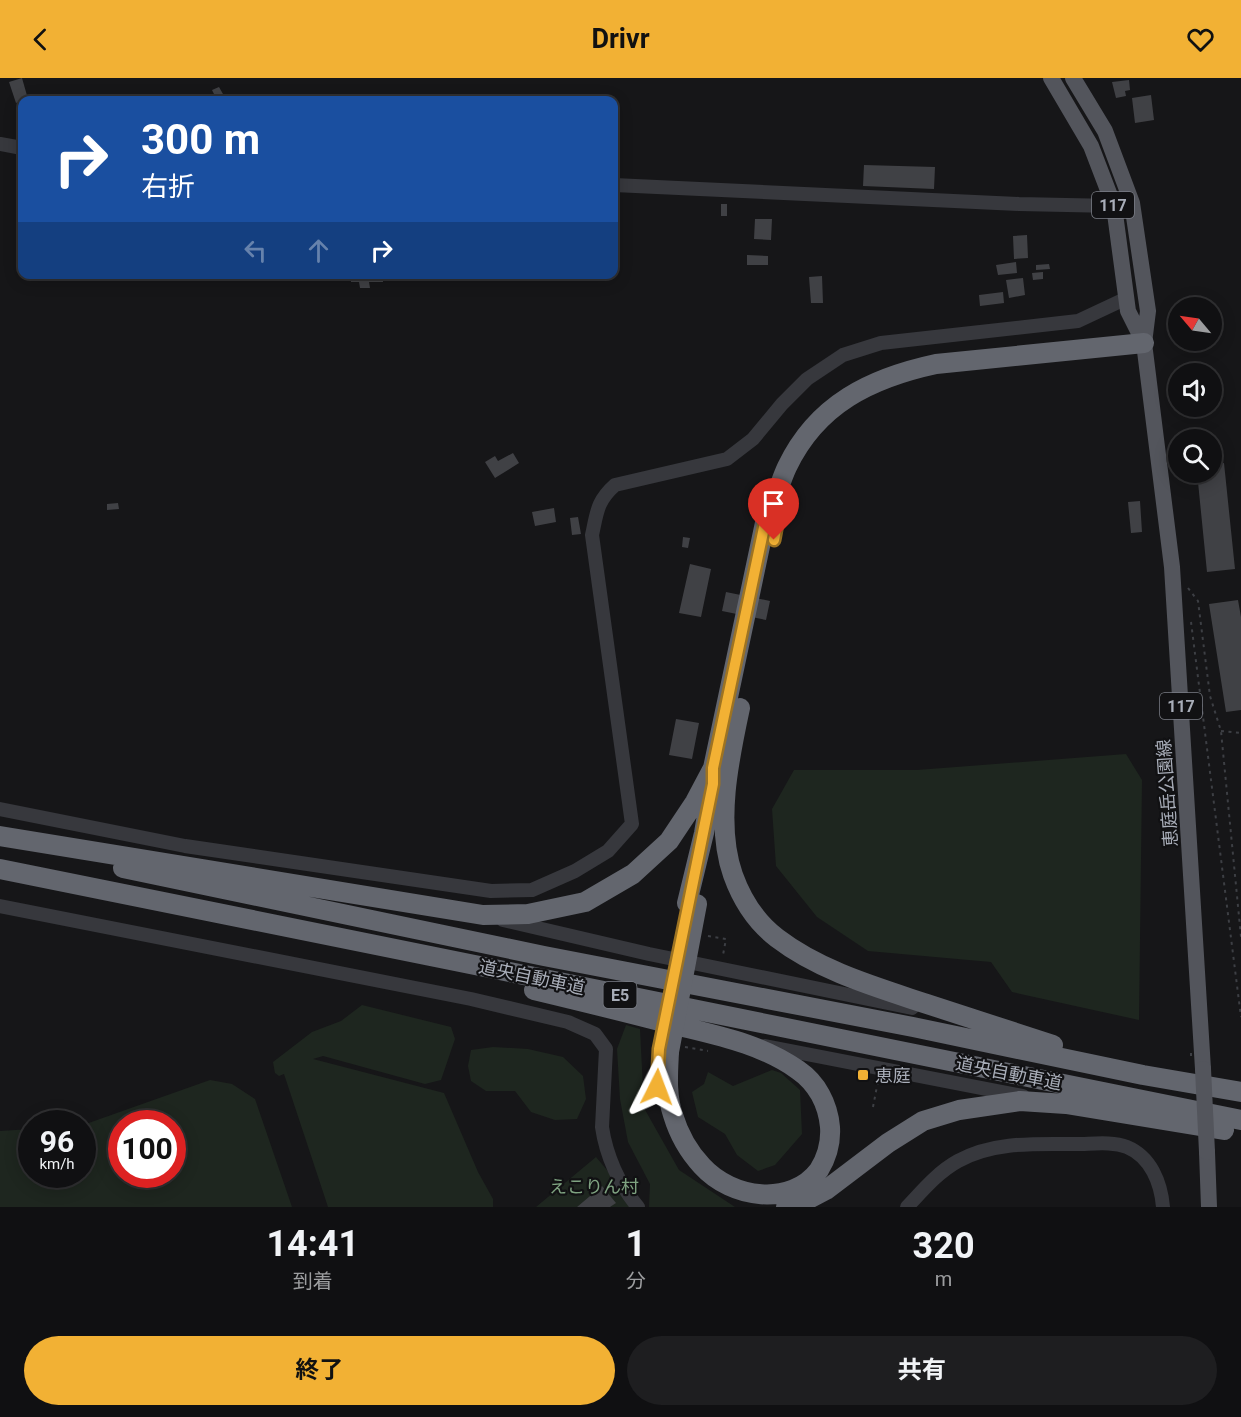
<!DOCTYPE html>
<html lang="ja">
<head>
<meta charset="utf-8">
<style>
	:root { --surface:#101012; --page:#1e1e20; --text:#f1f3f6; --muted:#9c9d9f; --line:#303032; --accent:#f2b134 }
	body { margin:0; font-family:Roboto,"Noto Sans JP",sans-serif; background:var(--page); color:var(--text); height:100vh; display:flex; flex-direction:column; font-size:22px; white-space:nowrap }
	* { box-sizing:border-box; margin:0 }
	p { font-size:20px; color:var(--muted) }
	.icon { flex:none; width:33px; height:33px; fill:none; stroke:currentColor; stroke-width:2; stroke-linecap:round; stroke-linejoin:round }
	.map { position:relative; height:1129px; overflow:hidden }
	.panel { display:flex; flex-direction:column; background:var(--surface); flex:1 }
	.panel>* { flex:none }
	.top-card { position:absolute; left:18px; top:18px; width:600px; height:183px; border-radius:12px; box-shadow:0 3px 15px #0003,0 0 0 2px var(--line); background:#1a4fa0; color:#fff; overflow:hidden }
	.needle { width:39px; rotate:299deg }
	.tools { position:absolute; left:1168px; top:219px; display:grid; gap:12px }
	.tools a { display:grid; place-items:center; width:54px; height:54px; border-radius:50%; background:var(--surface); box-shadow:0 3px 15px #0003,0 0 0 2px var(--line); font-size:30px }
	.speed { position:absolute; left:18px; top:1032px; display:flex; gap:12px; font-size:30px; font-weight:700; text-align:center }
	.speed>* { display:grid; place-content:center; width:78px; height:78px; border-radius:50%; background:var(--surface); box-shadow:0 3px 15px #0003,0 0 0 2px var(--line); line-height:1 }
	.speed small { font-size:15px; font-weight:400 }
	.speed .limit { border:9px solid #d22; background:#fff; color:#111 }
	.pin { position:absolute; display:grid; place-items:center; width:51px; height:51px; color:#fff; margin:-62px -26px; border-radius:50% 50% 50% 0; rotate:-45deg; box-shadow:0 0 6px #0007 }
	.pin .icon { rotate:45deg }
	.me { position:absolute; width:66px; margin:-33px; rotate:3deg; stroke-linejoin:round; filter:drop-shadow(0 0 4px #0008) }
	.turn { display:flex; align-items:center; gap:21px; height:126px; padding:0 24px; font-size:27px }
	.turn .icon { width:78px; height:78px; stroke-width:2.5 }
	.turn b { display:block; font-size:42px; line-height:51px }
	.lanes { display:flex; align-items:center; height:57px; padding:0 24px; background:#0003; justify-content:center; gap:30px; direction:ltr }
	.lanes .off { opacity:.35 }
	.eta { display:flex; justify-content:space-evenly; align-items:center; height:102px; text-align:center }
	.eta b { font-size:36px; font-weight:700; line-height:42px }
	.cta { display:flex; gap:12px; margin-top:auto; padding:12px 24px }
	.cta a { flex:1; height:69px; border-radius:36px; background:var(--accent); color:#111; font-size:24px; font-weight:700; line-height:69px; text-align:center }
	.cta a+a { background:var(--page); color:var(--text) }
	header { display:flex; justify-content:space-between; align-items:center; height:78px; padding:0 24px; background:var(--accent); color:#111; font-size:27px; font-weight:700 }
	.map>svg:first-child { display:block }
</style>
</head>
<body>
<header><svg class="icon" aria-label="back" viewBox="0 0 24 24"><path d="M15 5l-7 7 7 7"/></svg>Drivr<svg class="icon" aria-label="heart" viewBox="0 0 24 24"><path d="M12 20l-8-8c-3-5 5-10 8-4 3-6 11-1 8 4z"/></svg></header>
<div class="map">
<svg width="1241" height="1129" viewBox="0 0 1241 1129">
	<rect width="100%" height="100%" fill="#161618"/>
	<path fill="#1e261f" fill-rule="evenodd" d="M1126,676L1142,702L1139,942L1012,914L991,884L868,873L817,839L776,788L772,731L794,692H917Z
		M362,927L451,949L455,961L441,1002L425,1006L323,978L313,981L444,1015L478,1094L493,1121V1129H328L284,996L279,998L275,995L273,984L312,954L341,943Z
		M626,947L640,951L644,1030L679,1092L735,1129H649L650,1106L628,1064L620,1021L617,971Z
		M493,969L528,971L563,979L583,998L586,1021L577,1041L555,1042L531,1034L515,1013H486L471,1003L468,988L471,972Z
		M772,992L781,995L800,1012L802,1056L775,1087L758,1093L737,1077L725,1056L698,1039L692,1014L704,1006L708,994L733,1008Z
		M210,1002L232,1006L255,1021L292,1129H0V1053L31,1051L32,1096H82L83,1047ZM122,1046H172V1096H122Z
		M596,1079L638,1129H536Z"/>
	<path fill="#404145" d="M22,0L28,21L16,25L9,4Z
		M1129,2L1130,12L1125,13L1126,18L1116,20L1112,4Z
		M219,9L223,16L216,20L212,12Z
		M1151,17L1154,42L1135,45L1132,20Z
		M864,87L935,89L934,111L863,108Z
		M721,126H727V138H721Z
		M755,141H772L771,162L754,161Z
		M1027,157L1028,180L1014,181L1013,158Z
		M747,177L768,178V187H747Z
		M1016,184L1017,195L998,197L996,187Z
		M1049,186L1050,191L1036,192V187Z
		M1043,194V201L1033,202L1032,195Z
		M351,196H383V204H369L370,210H360L359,204H351Z
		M484,196H510V198L484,201Z
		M822,198L823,225H811L809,199Z
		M1023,200L1025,217L1009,220L1006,202Z
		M1003,214L1004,225L980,228L979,217Z
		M513,375L519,385L495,400L485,384L495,378L498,383Z
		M1224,385L1235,491L1207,494L1197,394H1212V386Z
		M1140,423L1142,454L1131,455L1128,424Z
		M118,425L119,431L107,432V426Z
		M554,430L556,444L535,448L532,434Z
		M578,439L581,456L572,457L570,440Z
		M683,459L690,460L688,470L682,469Z
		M690,486L711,491L701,539L679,535Z
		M726,514L770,523L766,542L722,533Z
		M1238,522L1241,539V632L1226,634L1209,526Z
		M676,641L699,645L692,681L669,677Z
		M602,1108L616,1125L610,1129H577Z"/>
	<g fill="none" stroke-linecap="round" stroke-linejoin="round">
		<path stroke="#3d3f44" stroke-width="2" stroke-dasharray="3 4.5" stroke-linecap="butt" d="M1188,510L1198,523L1210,618L1221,653L1241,859
			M1191,544L1241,939
			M1221,653L1241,655
			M708,858L726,861L723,877
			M685,969L708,973
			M873,1029L878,1003"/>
		<path stroke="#37383d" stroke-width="14" d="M0,66L22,70
			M614,107L1019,126L1114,128
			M0,731L185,768L491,813L532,812L575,793L608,773L632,746L592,457C597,434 597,423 615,407L727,381L753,361L782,326L807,301L843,277L881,265L1078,243L1127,220
			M0,828L471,921L568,944L595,956L606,971L602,1049C606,1077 619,1107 638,1129
			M503,842L649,876L912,930
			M765,968L1023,1018
			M907,1129C923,1112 938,1094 958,1083C994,1063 1037,1066 1076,1066C1092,1066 1112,1063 1127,1069C1151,1079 1161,1105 1163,1129"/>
		<path stroke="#53555c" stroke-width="16" d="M1051,0L1091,68L1114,128L1128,233L1144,265
			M1073,0L1105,53L1132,125L1148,233L1144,265L1172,489L1203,991
			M1207,1074L1209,1129"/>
		<path stroke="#63666e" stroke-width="20" d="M740,630C729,681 715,746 733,797C742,822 756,844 777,860C820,893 876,909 927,926C969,940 1011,953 1053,967
			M0,758L483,837L528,836L585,824L633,796L669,763L695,724L713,690L766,440C776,423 779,406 787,389C817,326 871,300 936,286L1144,265
			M123,790L544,878L913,949L1143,997L1241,1014
			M0,791L1241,1042
			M687,825L704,755L713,702
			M534,912C580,923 625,934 671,946C715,957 760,965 798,992C817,1005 828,1026 830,1049C831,1064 827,1079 819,1092C791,1129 732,1121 702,1088C688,1073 679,1057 673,1037C666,1017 668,995 669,974
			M786,1129L801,1125L826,1112L888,1065L923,1043L959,1032L1020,1023L1066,1026L1224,1052"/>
		<path stroke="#3d3f44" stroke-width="2" stroke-dasharray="3 4.5" stroke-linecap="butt" d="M1191,975V982"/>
		<path stroke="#53555c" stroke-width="16" d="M1203,991L1207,1074"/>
		<path stroke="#63666e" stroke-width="20" d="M669,974L697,826"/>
	</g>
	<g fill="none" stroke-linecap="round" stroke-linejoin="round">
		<defs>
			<path id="route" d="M657,1009L659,971L713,706V690L766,440L775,425L778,441L774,462"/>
		</defs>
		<use href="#route" stroke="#9d7322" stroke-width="15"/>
		<use href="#route" stroke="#f2b134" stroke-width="10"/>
	</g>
	<rect fill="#f2b134" stroke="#111113" stroke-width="2" x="857" y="991" width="12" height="12" rx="3"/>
	<g text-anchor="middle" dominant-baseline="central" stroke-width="4.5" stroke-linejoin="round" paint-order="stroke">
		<g fill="#111113" stroke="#7b7e86" stroke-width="1.5">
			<rect x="1092" y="114" width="42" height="26" rx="4.5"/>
			<rect x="1160" y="615" width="42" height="26" rx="4.5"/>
			<rect x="603.5" y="904" width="33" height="26" rx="4.5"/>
		</g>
		<g font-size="16" font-weight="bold" fill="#a8adb8">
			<text x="1113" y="127">117</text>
			<text x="1181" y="628">117</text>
			<text x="620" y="917">E5</text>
		</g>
		<g font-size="18" fill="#a8adb8" stroke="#111113">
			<text transform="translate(1167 715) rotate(-94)">恵庭岳公園線</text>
			<text transform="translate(532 899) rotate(12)">道央自動車道</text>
			<text transform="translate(1009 995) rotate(11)">道央自動車道</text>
		</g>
		<g font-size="18" fill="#a8adb8" stroke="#111113" text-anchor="start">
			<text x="875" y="997">恵庭</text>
		</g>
		<g font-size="18" fill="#7fa381" stroke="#111113">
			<text x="594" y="1108">えこりん村</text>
		</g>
	</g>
</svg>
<div class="tools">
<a><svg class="needle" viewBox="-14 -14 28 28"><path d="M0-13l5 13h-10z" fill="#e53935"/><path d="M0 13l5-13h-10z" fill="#9c9d9f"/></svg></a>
<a><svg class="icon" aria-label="sound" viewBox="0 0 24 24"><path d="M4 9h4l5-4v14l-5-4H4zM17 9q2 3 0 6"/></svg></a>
<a><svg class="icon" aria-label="search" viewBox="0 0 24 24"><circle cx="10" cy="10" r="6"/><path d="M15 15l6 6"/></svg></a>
</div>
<div class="speed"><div>96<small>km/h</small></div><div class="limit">100</div></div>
<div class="pin" style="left:774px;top:462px;background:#d93025"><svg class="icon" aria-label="arrive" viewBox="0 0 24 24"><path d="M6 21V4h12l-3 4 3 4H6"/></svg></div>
<svg class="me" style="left:657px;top:1009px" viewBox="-20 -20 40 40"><path d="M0-17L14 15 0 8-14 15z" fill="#f2b134" stroke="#fff" stroke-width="4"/></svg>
<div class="top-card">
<div class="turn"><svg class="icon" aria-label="right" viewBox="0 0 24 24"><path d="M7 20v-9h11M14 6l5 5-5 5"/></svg><div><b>300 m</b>右折</div></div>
<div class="lanes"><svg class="icon off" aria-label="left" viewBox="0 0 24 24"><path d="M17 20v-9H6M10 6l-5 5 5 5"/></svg><svg class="icon off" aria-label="ahead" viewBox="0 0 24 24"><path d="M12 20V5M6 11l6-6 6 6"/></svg><svg class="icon" aria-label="right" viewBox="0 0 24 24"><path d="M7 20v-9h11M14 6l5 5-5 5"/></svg></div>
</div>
</div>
<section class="panel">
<div class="eta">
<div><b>14:41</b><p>到着</p></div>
<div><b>1</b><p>分</p></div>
<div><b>320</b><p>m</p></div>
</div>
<div class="cta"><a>終了</a><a>共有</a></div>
</section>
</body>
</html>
